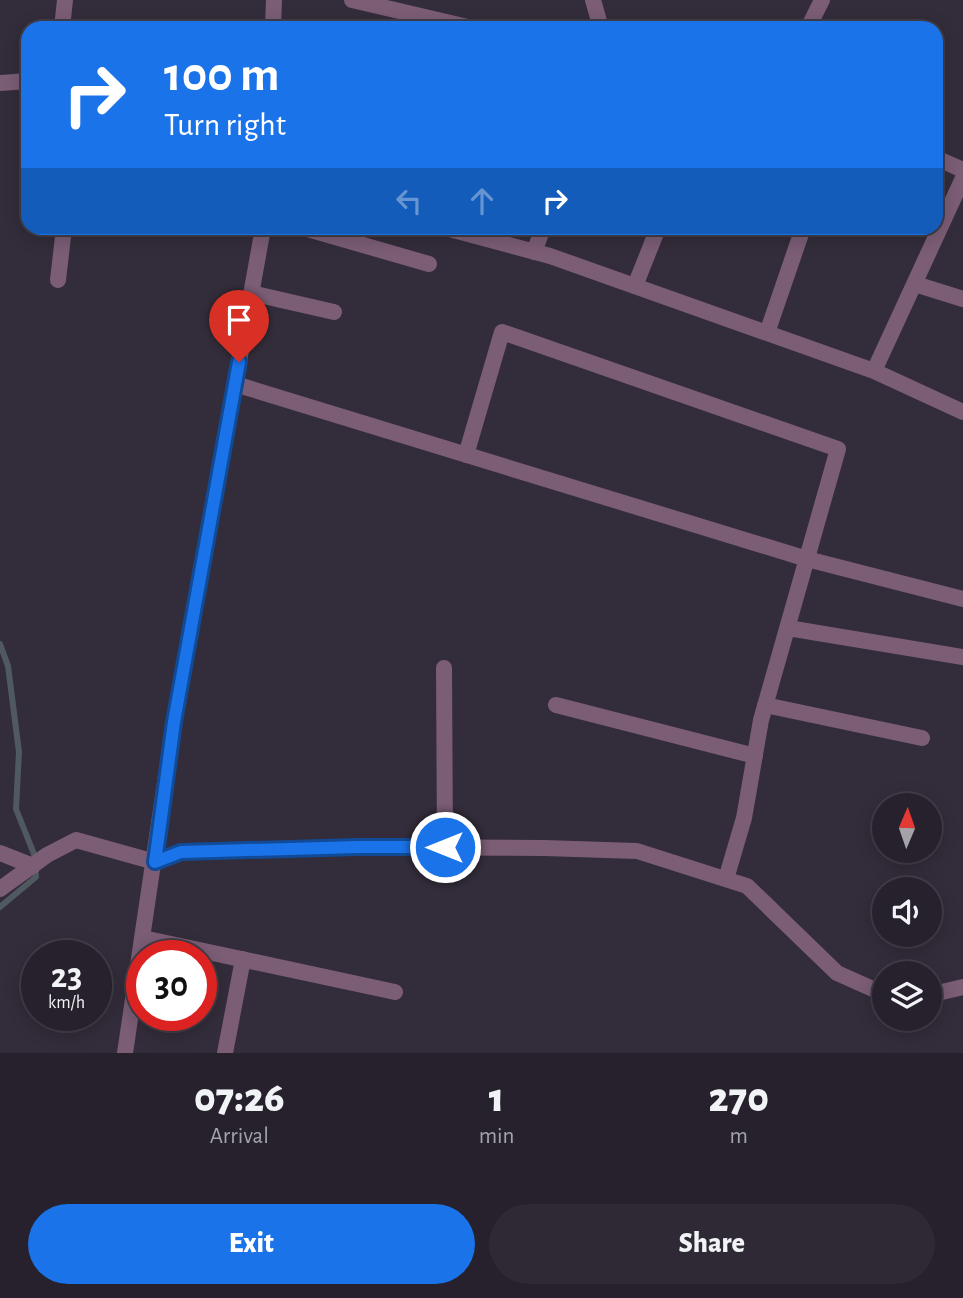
<!DOCTYPE html>
<html lang="en">
<head>
<meta charset="utf-8">
<style>
	:root { --surface:#26212c; --page:#2e2934; --text:#f1f3f6; --muted:#a4a3a9; --line:#423e48; --accent:#1a73e8 }
	body { margin:0; font-family:"Alegreya Sans",sans-serif; background:var(--page); color:var(--text); height:100vh; display:flex; flex-direction:column; font-size:26px; white-space:nowrap }
	* { box-sizing:border-box; margin:0 }
	p { font-size:23px; color:var(--muted) }
	.icon { flex:none; width:38px; height:38px; fill:none; stroke:currentColor; stroke-width:2; stroke-linecap:round; stroke-linejoin:round }
	.map { position:relative; height:1053px; overflow:hidden }
	.sheet { display:flex; flex-direction:column; background:var(--surface); flex:1 }
	.sheet>* { flex:none }
	.banner { position:absolute; left:21px; top:21px; width:922px; height:214px; border-radius:21px; box-shadow:0 4px 18px #0003,0 0 0 2px var(--line); background:#1a73e8; color:#fff; overflow:hidden }
	.needle { width:46px; rotate:2deg }
	.buttons { position:absolute; left:872px; top:793px; display:grid; gap:14px }
	.buttons a { display:grid; place-items:center; width:70px; height:70px; border-radius:50%; background:var(--surface); box-shadow:0 4px 18px #0003,0 0 0 2px var(--line); font-size:35px }
	.speed { position:absolute; left:21px; top:940px; display:flex; gap:14px; font-size:35px; font-weight:700; text-align:center }
	.speed>* { display:grid; place-content:center; width:91px; height:91px; border-radius:50%; background:var(--surface); box-shadow:0 4px 18px #0003,0 0 0 2px var(--line); line-height:1 }
	.speed small { font-size:18px; font-weight:400 }
	.speed .limit { border:10px solid #d22; background:#fff; color:#111 }
	.pin { position:absolute; display:grid; place-items:center; width:60px; height:60px; color:#fff; margin:-72px -30px; border-radius:50% 50% 50% 0; rotate:-45deg; box-shadow:0 0 7px #0007 }
	.pin .icon { rotate:45deg }
	.me { position:absolute; width:77px; margin:-38px; rotate:270deg; stroke-linejoin:round; filter:drop-shadow(0 0 5px #0008) }
	.turn { display:flex; align-items:center; gap:24px; height:147px; padding:0 28px; font-size:32px }
	.turn .icon { width:91px; height:91px; stroke-width:2.5 }
	.turn b { display:block; font-size:49px; line-height:60px }
	.lanes { display:flex; align-items:center; height:66px; padding:0 28px; background:#0003; justify-content:center; gap:35px; direction:ltr }
	.lanes .off { opacity:.35 }
	.eta { display:flex; justify-content:space-evenly; align-items:center; height:119px; text-align:center }
	.eta b { font-size:42px; font-weight:800; line-height:49px }
	.cta { display:flex; gap:14px; margin-top:auto; padding:14px 28px }
	.cta a { flex:1; height:80px; border-radius:42px; background:var(--accent); color:#fff; font-size:28px; font-weight:800; line-height:80px; text-align:center }
	.cta a+a { background:var(--page); color:var(--text) }
	.map>svg:first-child { display:block }
</style>
</head>
<body>
<div class="map">
<svg width="963" height="1053" viewBox="0 0 963 1053">
	<rect width="100%" height="100%" fill="#332c3a"/>
	<g fill="none" stroke-linecap="round" stroke-linejoin="round">
		<path stroke="#4f595f" stroke-width="6" d="M0,644L8,666L19,752L16,809L34,854L36,877L0,907"/>
		<path stroke="#7b5d76" stroke-width="16" d="M352,0L472,28
			M593,0L601,28
			M62,28L65,0
			M273,28L274,0
			M808,28L822,0
			M0,83L28,81
			M936,158L963,170
			M304,228L429,264
			M446,228L550,256L767,333L874,371L963,412
			M534,252L543,228
			M58,280L64,228
			M915,284L963,299
			M635,286L658,228
			M251,293L334,312
			M767,333L803,228
			M874,371L963,178
			M235,384L807,559L963,599
			M466,455L502,332L838,449L761,720L744,818L726,879
			M788,628L963,657
			M444,668L445,847
			M556,705L755,756
			M765,705L922,738
			M0,853L33,866
			M0,889L47,855L76,840L155,862L181,852L357,847L544,848L637,851L747,886L837,973L884,994
			M143,938L395,992
			M929,995L963,987
			M125,1053L174,722L263,228
			M225,1053L243,959"/>
	</g>
	<g fill="none" stroke-linecap="round" stroke-linejoin="round">
		<defs>
			<path id="route" d="M239,362L174,722L155,862L181,852L357,847H445"/>
		</defs>
		<use href="#route" stroke="#114b97" stroke-width="18"/>
		<use href="#route" stroke="#1a73e8" stroke-width="12"/>
	</g>
</svg>
<div class="buttons">
<a><svg class="needle" viewBox="-14 -14 28 28"><path d="M0-13l5 13h-10z" fill="#e53935"/><path d="M0 13l5-13h-10z" fill="#a4a3a9"/></svg></a>
<a><svg class="icon" aria-label="sound" viewBox="0 0 24 24"><path d="M4 9h4l5-4v14l-5-4H4zM17 9q2 3 0 6"/></svg></a>
<a><svg class="icon" aria-label="layers" viewBox="0 0 24 24"><path d="M12 4l9 5-9 5-9-5zM3 14l9 5 9-5"/></svg></a>
</div>
<div class="speed"><div>23<small>km/h</small></div><div class="limit">30</div></div>
<div class="pin" style="left:239px;top:362px;background:#d93025"><svg class="icon" aria-label="arrive" viewBox="0 0 24 24"><path d="M6 21V4h12l-3 4 3 4H6"/></svg></div>
<svg class="me" style="left:445px;top:847px" viewBox="-20 -20 40 40"><circle r="17" fill="#1a73e8" stroke="#fff" stroke-width="3"/><path d="M0-11L8 9 0 5-8 9z" fill="#fff"/></svg>
<div class="banner">
<div class="turn"><svg class="icon" aria-label="right" viewBox="0 0 24 24"><path d="M7 20v-9h11M14 6l5 5-5 5"/></svg><div><b>100 m</b>Turn right</div></div>
<div class="lanes"><svg class="icon off" aria-label="left" viewBox="0 0 24 24"><path d="M17 20v-9H6M10 6l-5 5 5 5"/></svg><svg class="icon off" aria-label="ahead" viewBox="0 0 24 24"><path d="M12 20V5M6 11l6-6 6 6"/></svg><svg class="icon" aria-label="right" viewBox="0 0 24 24"><path d="M7 20v-9h11M14 6l5 5-5 5"/></svg></div>
</div>
</div>
<section class="sheet">
<div class="eta">
<div><b>07:26</b><p>Arrival</p></div>
<div><b>1</b><p>min</p></div>
<div><b>270</b><p>m</p></div>
</div>
<div class="cta"><a>Exit</a><a>Share</a></div>
</section>
</body>
</html>
